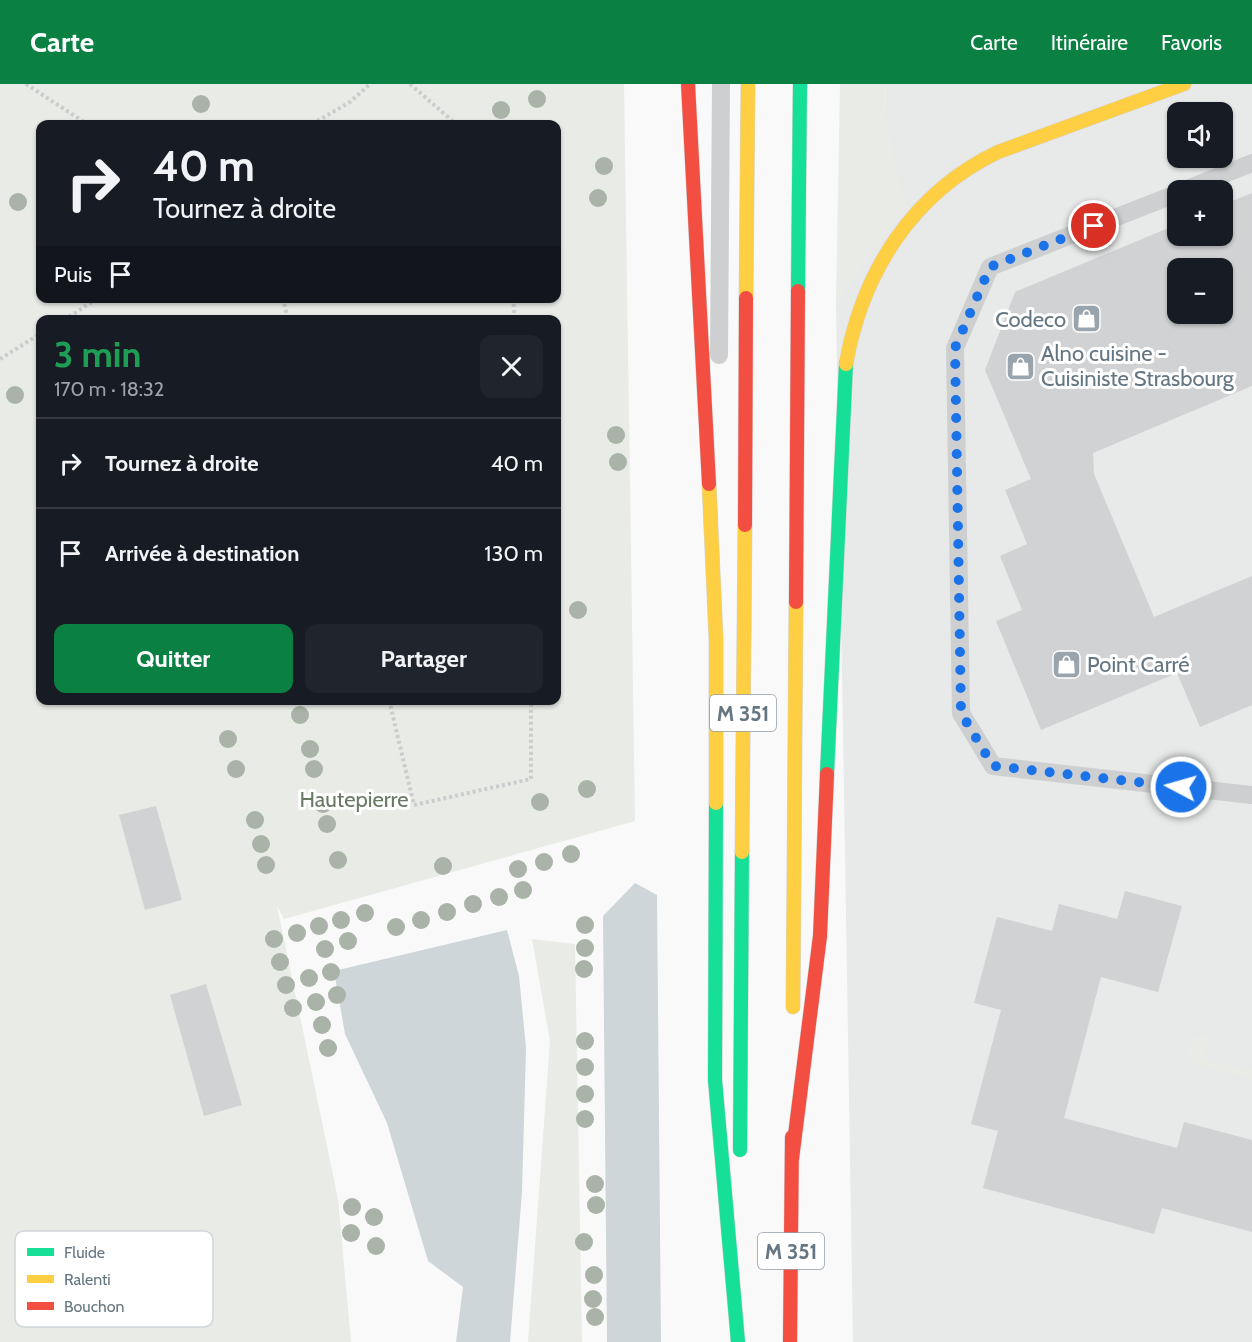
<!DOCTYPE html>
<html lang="fr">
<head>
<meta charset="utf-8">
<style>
	:root { --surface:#171b24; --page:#20242c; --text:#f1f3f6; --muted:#9ea1a6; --line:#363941; --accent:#0b8043 }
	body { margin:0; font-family:Cabin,sans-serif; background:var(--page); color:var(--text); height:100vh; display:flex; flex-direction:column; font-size:22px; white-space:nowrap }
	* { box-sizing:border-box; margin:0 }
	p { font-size:20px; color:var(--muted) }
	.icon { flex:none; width:33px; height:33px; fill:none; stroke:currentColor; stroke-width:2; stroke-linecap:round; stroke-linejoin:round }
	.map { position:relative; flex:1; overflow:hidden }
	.details { position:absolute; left:36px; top:231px; width:525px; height:390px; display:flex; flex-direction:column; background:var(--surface); border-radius:12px; box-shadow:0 2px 4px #0004 }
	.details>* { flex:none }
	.top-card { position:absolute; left:36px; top:36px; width:525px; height:183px; border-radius:12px; box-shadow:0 2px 4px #0004; background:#171b24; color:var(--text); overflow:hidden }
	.controls { position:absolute; left:1167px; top:18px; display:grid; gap:12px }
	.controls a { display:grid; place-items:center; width:66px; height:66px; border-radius:12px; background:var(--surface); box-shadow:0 2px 4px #0004; font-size:30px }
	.pin { position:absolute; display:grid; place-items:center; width:51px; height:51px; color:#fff; margin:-26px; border:3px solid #fff; border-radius:50%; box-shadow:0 2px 6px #0007 }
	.me { position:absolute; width:66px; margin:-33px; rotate:276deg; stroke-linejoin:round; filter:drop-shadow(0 0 4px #0008) }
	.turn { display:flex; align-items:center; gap:21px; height:126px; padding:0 18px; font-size:27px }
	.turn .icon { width:78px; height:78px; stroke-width:2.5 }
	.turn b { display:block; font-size:42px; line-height:51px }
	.then { display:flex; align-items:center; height:57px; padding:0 18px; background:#0003; gap:12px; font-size:22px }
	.round { display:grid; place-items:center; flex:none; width:63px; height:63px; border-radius:12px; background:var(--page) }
	.headline { display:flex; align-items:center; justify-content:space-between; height:102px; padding:0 18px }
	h1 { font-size:36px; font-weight:700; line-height:45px; color:#1e9e55 }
	.primary-button { display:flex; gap:12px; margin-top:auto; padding:12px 18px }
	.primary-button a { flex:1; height:69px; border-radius:12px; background:var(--accent); color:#fff; font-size:24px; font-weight:700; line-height:69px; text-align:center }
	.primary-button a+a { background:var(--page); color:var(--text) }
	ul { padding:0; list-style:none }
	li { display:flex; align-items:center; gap:18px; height:90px; padding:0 18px; border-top:2px solid var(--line) }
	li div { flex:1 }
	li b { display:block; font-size:22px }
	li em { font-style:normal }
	header { display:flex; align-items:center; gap:36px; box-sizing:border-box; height:84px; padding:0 30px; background:var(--accent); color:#fff }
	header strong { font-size:28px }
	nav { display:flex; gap:33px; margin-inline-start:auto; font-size:21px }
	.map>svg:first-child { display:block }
</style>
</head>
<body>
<header>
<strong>Carte</strong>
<nav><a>Carte</a><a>Itinéraire</a><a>Favoris</a></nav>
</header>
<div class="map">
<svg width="1252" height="1258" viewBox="0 0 1252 1258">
	<rect width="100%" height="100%" fill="#f9f9f9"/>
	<path fill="#e8e9e9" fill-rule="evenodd" d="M886,0H1252V1258H853L836,220L869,171L885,30ZM1178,28H1222V74H1178ZM1178,106H1222V152H1178ZM1178,184H1222V230H1178Z"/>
	<path fill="#e8ebe6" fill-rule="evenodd" d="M0,0H624L635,737L284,835L277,822L338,1115L351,1258H0ZM40,40H556V214H40ZM40,236H556V616H40Z
		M840,0H886L885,30L906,125L869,171L836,220Z
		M532,855L575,860L582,1258H528L550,957Z
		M1202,950L1209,952L1203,976L1250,987L1252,981V995L1191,979L1187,972L1191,955Z"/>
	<path fill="#ced6d9" d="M635,799L657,811L661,1258H607L603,832Z
		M507,846L519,892L526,964L522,1108L510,1258H456L463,1203L428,1177L387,1039L345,950L334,887Z"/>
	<path fill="#d0d2d3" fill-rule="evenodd" d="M1252,109V302L1093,369L1094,390L1154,533L1252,492V621L1200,643L1177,589L1041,646L996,537L1022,526L1000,472L1027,460L1005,406L1031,395L985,286L1015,208L1178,140V152H1222V121ZM1178,184H1222V230H1178Z
		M156,722L182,816L145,826L119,731Z
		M1125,807L1182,822L1158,908L1101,893L1064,1034L1177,1064L1184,1038L1252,1056V1148L1162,1124L1154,1150L983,1104L998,1047L971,1040L1001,926L974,919L997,833L1052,847L1059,820L1117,835Z
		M206,900L242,1021L204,1032L170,911Z"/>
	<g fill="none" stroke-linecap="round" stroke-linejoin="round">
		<defs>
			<path id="fast" d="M798,207L800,0
				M827,690L846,280
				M716,719L715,996L738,1258
				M740,1066L742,768"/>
			<path id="slow" d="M746,214L748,0
				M846,280C862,189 912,109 998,68L1184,0
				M709,400L716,554V719
				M742,768L745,441
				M793,923L796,518"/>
			<path id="jam" d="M688,0L709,400
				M745,441L746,214
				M796,518L798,207
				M792,1075L820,852L827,690
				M790,1258L792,1053"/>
		</defs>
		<use href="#fast" stroke="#d5d6d6" stroke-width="15"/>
		<use href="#slow" stroke="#d5d6d6" stroke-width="15"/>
		<use href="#jam" stroke="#d5d6d6" stroke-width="15"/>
		<path stroke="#cbcccd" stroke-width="4" stroke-dasharray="3 3" stroke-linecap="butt" d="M26,0L87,40
			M410,0L456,40
			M312,40L350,18L370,0
			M283,214L288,236
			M513,214L515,236
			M64,236L98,214
			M0,275L40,250
			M389,616L414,721L531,695V616"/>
		<path stroke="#cecfd0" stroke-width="18" d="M1184,106L1252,79
			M1178,109L990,183L955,264L961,629L993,682L1252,711
			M719,271L721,0"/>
		<use href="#fast" stroke="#16e098" stroke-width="14"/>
		<use href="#slow" stroke="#ffcf43" stroke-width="14"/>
		<use href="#jam" stroke="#f24e42" stroke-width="14"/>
	</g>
	<g fill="#a9b3a7">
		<circle cx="537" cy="15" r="9"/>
		<circle cx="201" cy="20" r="9"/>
		<circle cx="501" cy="26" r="9"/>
		<circle cx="604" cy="82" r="9"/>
		<circle cx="598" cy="114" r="9"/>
		<circle cx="18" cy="118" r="9"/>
		<circle cx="15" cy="311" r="9"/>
		<circle cx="616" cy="351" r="9"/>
		<circle cx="618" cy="378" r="9"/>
		<circle cx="578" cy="526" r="9"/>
		<circle cx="300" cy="631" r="9"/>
		<circle cx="228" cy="655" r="9"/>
		<circle cx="310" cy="665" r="9"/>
		<circle cx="236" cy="685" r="9"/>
		<circle cx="314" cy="685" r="9"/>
		<circle cx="587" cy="705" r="9"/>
		<circle cx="540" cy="718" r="9"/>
		<circle cx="323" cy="720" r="9"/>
		<circle cx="255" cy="736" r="9"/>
		<circle cx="327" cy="740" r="9"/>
		<circle cx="261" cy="760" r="9"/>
		<circle cx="571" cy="770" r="9"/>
		<circle cx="338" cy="776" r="9"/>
		<circle cx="544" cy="778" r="9"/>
		<circle cx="266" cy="781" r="9"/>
		<circle cx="443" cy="782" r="9"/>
		<circle cx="518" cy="785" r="9"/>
		<circle cx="523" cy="806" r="9"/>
		<circle cx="499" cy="813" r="9"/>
		<circle cx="473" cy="820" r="9"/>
		<circle cx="447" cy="828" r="9"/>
		<circle cx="365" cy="829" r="9"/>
		<circle cx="341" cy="836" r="9"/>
		<circle cx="421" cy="836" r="9"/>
		<circle cx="585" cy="841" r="9"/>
		<circle cx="319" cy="842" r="9"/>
		<circle cx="396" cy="843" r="9"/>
		<circle cx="297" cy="849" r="9"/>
		<circle cx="274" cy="855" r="9"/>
		<circle cx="348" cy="857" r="9"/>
		<circle cx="585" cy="864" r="9"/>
		<circle cx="325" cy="865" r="9"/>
		<circle cx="280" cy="878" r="9"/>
		<circle cx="584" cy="885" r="9"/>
		<circle cx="331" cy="888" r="9"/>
		<circle cx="309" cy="894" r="9"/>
		<circle cx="286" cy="901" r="9"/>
		<circle cx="337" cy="911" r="9"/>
		<circle cx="316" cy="918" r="9"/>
		<circle cx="293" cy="924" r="9"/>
		<circle cx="322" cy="941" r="9"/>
		<circle cx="585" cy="957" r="9"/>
		<circle cx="328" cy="964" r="9"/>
		<circle cx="585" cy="983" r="9"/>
		<circle cx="585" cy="1010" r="9"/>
		<circle cx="585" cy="1035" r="9"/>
		<circle cx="595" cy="1100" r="9"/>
		<circle cx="596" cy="1121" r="9"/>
		<circle cx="352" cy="1123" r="9"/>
		<circle cx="374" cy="1133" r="9"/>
		<circle cx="351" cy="1149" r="9"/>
		<circle cx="584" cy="1158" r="9"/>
		<circle cx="376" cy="1162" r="9"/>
		<circle cx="594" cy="1191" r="9"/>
		<circle cx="593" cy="1215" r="9"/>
		<circle cx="595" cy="1233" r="9"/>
	</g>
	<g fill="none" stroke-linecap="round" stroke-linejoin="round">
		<path stroke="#1a73e8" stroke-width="10" stroke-dasharray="0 18" d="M1094,142L990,183L955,264L961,629L993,682L1181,703"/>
	</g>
	<defs>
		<symbol id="shop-square" viewBox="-11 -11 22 22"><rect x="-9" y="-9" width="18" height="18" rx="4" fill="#99a4ac" stroke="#fff"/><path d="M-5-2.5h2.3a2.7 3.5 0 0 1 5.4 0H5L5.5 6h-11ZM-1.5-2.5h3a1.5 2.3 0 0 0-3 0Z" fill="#fff"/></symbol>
	</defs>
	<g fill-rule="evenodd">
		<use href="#shop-square" x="1070" y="218" width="33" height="33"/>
		<use href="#shop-square" x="1004" y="266" width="33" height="33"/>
		<use href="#shop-square" x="1050" y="564" width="33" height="33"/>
	</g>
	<g text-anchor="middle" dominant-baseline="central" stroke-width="6" stroke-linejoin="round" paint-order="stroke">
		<g fill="#fff" stroke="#939fa8" stroke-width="1.5">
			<rect x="710" y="611" width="66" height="36" rx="4.5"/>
			<rect x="758" y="1149" width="66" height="36" rx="4.5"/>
		</g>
		<g font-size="21" font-weight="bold" fill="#657683">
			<text x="743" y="629">M 351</text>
			<text x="791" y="1167">M 351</text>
		</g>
		<g font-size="22" fill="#657683" stroke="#fff" text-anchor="start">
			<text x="1066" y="235" text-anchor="end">Codeco</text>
			<text x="1041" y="269">Alno cuisine -<tspan x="1041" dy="25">Cuisiniste Strasbourg</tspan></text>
			<text x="1087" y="580">Point Carré</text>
		</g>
		<g font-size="22" fill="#687a64" stroke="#fff">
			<text x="354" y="715">Hautepierre</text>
		</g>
	</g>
	<rect x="15" y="1147" width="198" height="96" rx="9" fill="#fff" stroke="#d1d6da" stroke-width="1.5"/>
	<rect x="27" y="1164" width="27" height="8" fill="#16e098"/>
	<rect x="27" y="1191" width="27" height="8" fill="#ffcf43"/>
	<rect x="27" y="1218" width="27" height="8" fill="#f24e42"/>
	<g font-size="16" fill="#657683">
		<text x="64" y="1174">Fluide</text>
		<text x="64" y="1201">Ralenti</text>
		<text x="64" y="1228">Bouchon</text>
	</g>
</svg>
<div class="controls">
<a><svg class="icon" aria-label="sound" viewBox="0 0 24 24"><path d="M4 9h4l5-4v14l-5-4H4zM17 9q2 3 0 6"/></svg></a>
<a>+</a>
<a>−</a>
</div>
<div class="pin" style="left:1094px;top:142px;background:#d93025"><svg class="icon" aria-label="arrive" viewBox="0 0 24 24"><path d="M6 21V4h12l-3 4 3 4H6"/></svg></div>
<svg class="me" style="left:1181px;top:703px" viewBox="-20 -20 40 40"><circle r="17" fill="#1a73e8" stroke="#fff" stroke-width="3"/><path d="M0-11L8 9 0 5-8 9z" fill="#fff"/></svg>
<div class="top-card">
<div class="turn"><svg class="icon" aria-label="right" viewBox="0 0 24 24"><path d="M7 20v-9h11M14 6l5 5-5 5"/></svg><div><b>40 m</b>Tournez à droite</div></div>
<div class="then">Puis<svg class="icon" aria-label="arrive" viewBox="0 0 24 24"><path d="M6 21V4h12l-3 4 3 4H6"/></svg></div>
</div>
<section class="details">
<div class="headline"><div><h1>3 min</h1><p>170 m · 18:32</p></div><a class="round"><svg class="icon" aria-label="close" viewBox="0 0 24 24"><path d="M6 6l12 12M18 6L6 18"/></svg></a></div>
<ul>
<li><svg class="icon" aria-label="right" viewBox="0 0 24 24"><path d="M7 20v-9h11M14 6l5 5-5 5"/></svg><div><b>Tournez à droite</b></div><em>40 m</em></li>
<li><svg class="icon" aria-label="arrive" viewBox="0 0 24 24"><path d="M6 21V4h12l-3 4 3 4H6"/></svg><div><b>Arrivée à destination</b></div><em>130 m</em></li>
</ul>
<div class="primary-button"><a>Quitter</a><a>Partager</a></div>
</section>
</div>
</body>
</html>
